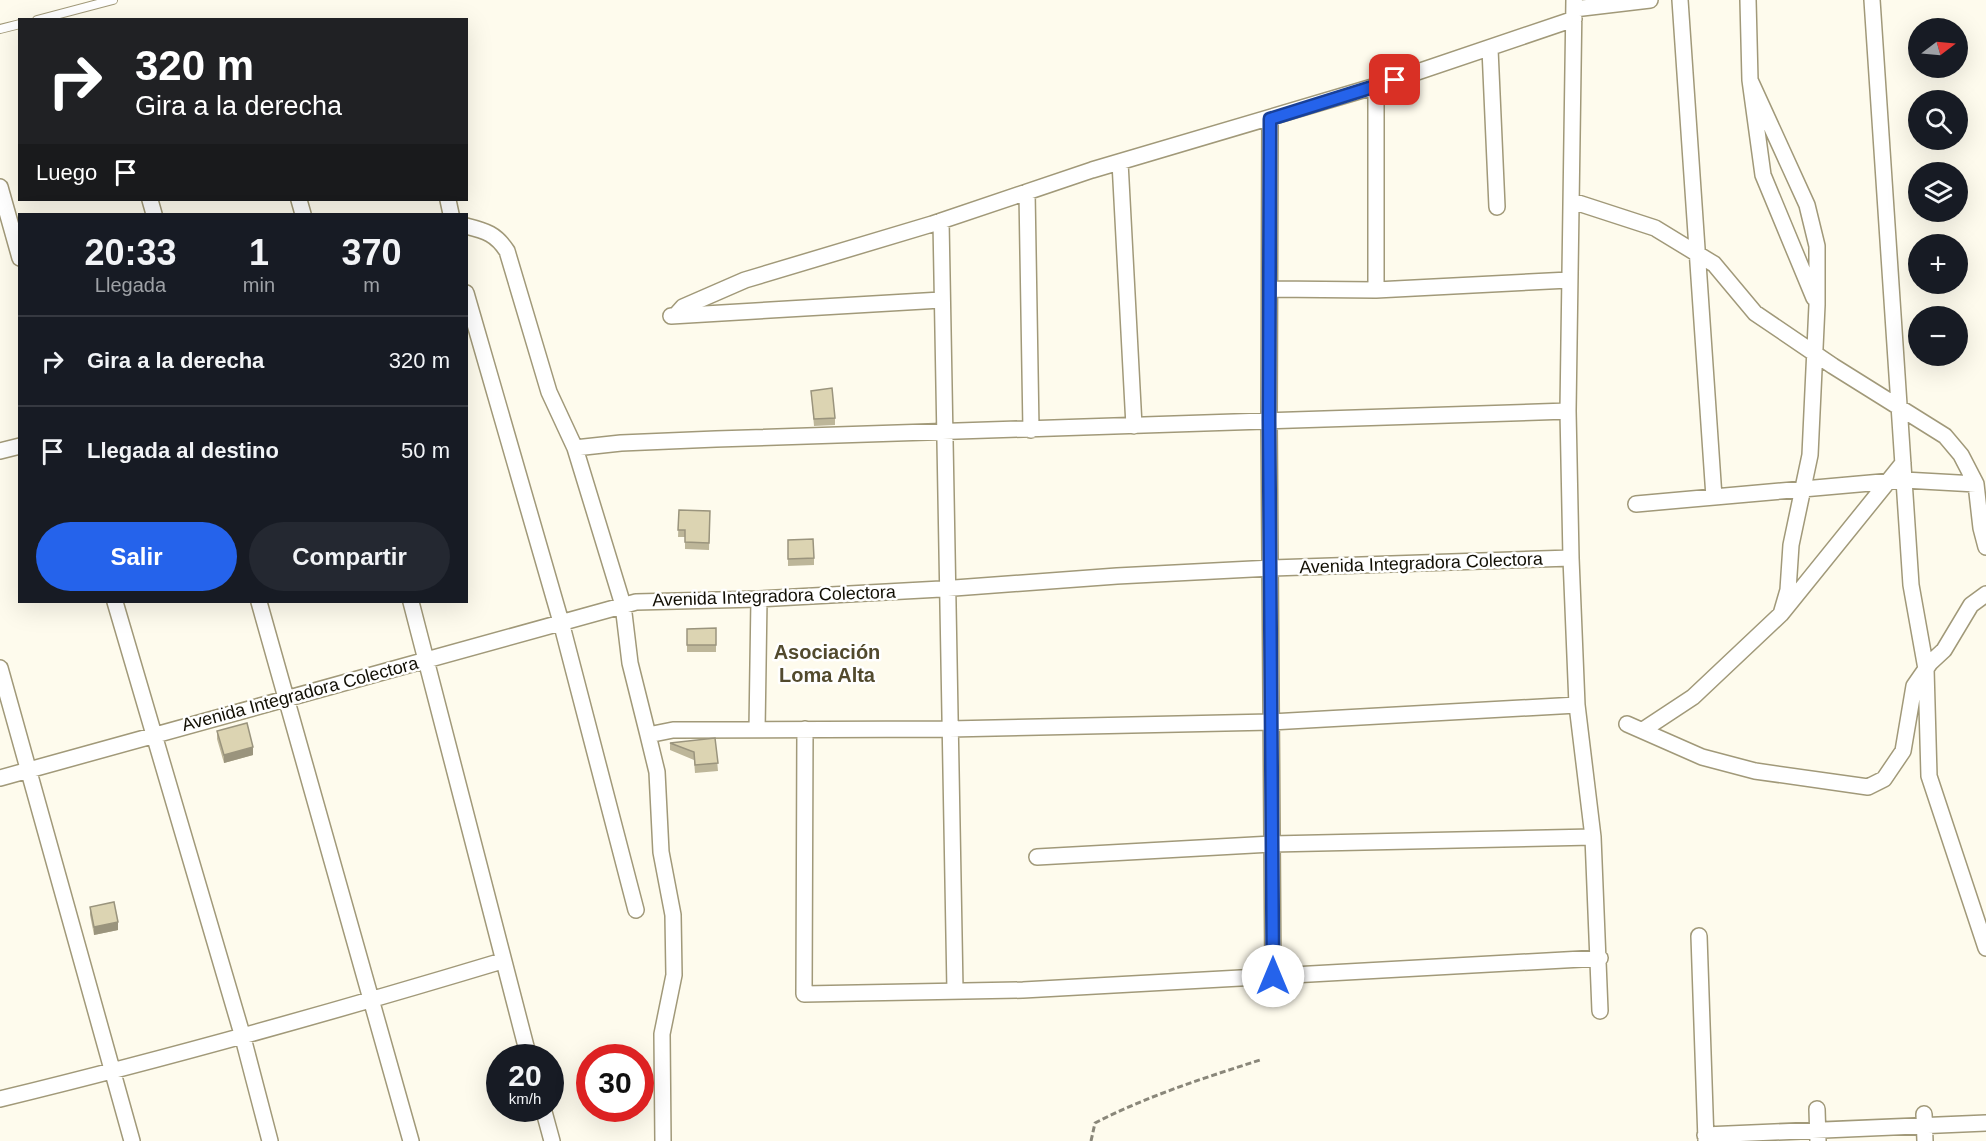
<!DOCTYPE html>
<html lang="es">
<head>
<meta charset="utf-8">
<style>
	:root { --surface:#171b24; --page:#242831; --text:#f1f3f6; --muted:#9ea1a6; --line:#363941; --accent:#2563eb }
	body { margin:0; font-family:Arial,sans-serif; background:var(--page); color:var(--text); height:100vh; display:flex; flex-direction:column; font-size:22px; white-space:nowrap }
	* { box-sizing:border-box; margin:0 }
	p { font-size:20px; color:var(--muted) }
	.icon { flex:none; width:33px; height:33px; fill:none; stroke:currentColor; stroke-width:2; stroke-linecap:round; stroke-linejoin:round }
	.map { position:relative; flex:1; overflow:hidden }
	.panel { position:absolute; left:18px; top:213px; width:450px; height:390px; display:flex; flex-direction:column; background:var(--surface); border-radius:0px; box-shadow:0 6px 24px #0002 }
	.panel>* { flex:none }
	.hud { position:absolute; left:18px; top:18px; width:450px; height:183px; border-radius:0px; box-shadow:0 6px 24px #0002; background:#202124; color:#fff; overflow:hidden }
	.needle { width:39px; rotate:74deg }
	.fabs { position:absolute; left:1908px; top:18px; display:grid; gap:12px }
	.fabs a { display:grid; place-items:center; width:60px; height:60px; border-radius:50%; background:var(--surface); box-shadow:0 6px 24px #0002; font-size:30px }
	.speed { position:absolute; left:486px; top:1044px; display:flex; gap:12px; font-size:30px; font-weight:700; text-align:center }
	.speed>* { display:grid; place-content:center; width:78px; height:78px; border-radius:50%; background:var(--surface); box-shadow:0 6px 24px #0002; line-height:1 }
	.speed small { font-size:15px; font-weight:400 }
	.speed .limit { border:9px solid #d22; background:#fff; color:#111 }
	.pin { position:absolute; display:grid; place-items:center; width:51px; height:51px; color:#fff; margin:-26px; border-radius:12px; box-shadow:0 3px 9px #0006 }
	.me { position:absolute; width:66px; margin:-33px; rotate:0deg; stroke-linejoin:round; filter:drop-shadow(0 0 4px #0008) }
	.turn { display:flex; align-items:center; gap:21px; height:126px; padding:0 18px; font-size:27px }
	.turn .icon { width:78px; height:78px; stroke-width:2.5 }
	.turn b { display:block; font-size:42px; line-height:51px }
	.then { display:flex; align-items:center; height:57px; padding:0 18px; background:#0003; gap:12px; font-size:22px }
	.eta { display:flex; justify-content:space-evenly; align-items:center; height:102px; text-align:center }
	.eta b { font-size:36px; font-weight:700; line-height:42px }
	.cta { display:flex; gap:12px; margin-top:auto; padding:12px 18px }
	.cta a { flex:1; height:69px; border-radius:36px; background:var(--accent); color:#fff; font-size:24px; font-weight:700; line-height:69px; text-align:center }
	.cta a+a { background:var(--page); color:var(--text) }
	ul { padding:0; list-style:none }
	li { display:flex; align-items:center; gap:18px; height:90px; padding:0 18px; border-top:2px solid var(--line) }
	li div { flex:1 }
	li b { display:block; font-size:22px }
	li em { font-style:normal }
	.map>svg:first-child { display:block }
</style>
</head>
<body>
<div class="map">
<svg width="1986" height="1141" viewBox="0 0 1986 1141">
	<rect width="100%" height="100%" fill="#fefbed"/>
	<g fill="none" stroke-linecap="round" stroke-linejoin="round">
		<defs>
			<path id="service" d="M37,20L113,0
				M0,29L20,24"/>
			<path id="minor" d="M1574,0L1568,411L1571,558L1577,705L1593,837L1600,1011
				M1680,0L1714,497
				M1748,0L1750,80L1763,175L1814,298
				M1872,0L1911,585L1926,669L1929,776L1986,948
				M1574,9L1650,0
				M1490,49L1497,207
				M1750,80L1807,205L1817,246V305L1810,455L1791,545L1788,590L1781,614
				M1376,86V290
				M1270,119L1269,421L1273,976
				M1120,162L1134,426
				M0,187L20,258
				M1027,192L1031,430
				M150,200L154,214
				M299,200L303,214
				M448,200L451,214
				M1572,201L1655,228L1714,264L1755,313L1833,366L1945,436L1961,455L1976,484L1981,528L1986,547
				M941,221L955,990
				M466,226C486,231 496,234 507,251L549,392L575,448L623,605L630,663L648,735L673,730L949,729L1271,722L1577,705
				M1270,289L1376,290L1569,280
				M466,293L561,622L636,910
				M671,316L941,300
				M675,316L683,307L745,280L932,224L1092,170L1376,86L1574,19
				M575,448L621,443L716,439L1568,411
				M0,451L20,446
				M1636,504L1904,480L1976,484
				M115,602L242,1034L270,1141
				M259,602L411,1141
				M411,602L529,1058
				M0,668L132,1141
				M1627,724L1702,757L1755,771L1868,787L1884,779L1903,751L1914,686L1930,663L1944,650L1971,605L1986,594
				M805,729L804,994L1023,990L1600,958
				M757,730L759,599
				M1643,730L1693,697L1781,614L1903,463
				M648,735L657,772L661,852L673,915L674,975L662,1034L663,1141
				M0,778L636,602L759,599L941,589L1117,576L1272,568L1571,558
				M1037,857L1272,844L1593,837
				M1699,936L1706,1141
				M0,1099C169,1058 336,1011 502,961
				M543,1108L552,1141
				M1817,1109L1818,1141
				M1924,1114L1925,1141
				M1705,1135L1986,1123"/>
		</defs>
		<use href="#service" stroke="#a19979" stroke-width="10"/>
		<use href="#minor" stroke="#a19979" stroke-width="18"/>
		<path stroke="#8a877a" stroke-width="3" stroke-dasharray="6 3" stroke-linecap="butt" d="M1091,1141L1095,1123C1147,1096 1204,1078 1260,1060"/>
		<use href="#service" stroke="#fff" stroke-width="8"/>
		<use href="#minor" stroke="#fff" stroke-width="15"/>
	</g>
	<path fill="#bdb699" d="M811,391L835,418V425L814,426Z
		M679,510L710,511L709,550L685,549V537H678Z
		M788,540L814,558V565L788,566Z
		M716,628V652H687V629Z
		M217,731L253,755L224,763L217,739Z
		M715,738L718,771L695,773L694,760L670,750V743Z
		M90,907L118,930L94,935L90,915Z"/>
	<path fill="#9a947d" d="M253,747V755L224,763V755Z
		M118,922V930L94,935V927Z"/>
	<path fill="#dcd4b2" stroke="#9a947d" stroke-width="1.5" d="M832,388L835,418L814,419L811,391Z
		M679,510L710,511L709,543L685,542V530H678Z
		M813,539L814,558L788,559V540Z
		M716,628V645H687V629Z
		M247,723L253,747L224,755L217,731Z
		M715,738L718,763L695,765L694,752L670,743Z
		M114,902L118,922L94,927L90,907Z"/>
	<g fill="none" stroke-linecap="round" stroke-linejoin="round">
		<defs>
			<path id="route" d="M1273,976L1269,421L1270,119L1395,80"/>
		</defs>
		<use href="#route" stroke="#184099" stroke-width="15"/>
		<use href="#route" stroke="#2563eb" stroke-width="10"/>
	</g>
	<g text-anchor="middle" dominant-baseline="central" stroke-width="5" stroke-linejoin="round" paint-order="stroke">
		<g font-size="18" fill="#120f04" stroke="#fff">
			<text transform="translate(1421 563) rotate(-2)">Avenida Integradora Colectora</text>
			<text transform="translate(774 596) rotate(-2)">Avenida Integradora Colectora</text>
			<text transform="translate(300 694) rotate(-15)">Avenida Integradora Colectora</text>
		</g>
		<g font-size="20" font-weight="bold" fill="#524a2d" stroke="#fff">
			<text x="827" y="652">Asociación<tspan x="827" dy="23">Loma Alta</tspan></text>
		</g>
	</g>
</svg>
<div class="fabs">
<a><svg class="needle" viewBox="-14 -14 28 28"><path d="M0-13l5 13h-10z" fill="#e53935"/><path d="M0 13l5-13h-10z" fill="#9ea1a6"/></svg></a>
<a><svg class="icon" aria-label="search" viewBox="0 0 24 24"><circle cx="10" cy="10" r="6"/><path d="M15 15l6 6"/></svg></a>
<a><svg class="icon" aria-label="layers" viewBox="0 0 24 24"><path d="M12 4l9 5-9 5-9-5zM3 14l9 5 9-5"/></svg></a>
<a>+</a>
<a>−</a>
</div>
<div class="speed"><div>20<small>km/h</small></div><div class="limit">30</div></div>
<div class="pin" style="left:1395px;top:80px;background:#d93025"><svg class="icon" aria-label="arrive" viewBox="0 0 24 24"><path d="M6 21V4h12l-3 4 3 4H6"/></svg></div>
<svg class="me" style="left:1273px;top:976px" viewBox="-20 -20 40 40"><circle r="19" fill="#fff"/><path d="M0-13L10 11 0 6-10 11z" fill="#2563eb"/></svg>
<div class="hud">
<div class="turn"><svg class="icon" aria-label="right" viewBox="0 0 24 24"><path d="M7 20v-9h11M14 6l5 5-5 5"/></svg><div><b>320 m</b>Gira a la derecha</div></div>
<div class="then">Luego<svg class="icon" aria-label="arrive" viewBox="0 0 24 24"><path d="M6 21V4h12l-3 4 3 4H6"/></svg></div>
</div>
<section class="panel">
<div class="eta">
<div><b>20:33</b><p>Llegada</p></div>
<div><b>1</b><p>min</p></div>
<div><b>370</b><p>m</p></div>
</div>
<ul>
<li><svg class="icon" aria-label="right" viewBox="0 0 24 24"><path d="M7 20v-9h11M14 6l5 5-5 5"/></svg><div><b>Gira a la derecha</b></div><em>320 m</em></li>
<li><svg class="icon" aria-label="arrive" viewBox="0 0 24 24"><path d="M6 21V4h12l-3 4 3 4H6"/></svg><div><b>Llegada al destino</b></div><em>50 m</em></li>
</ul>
<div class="cta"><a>Salir</a><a>Compartir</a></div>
</section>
</div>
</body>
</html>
